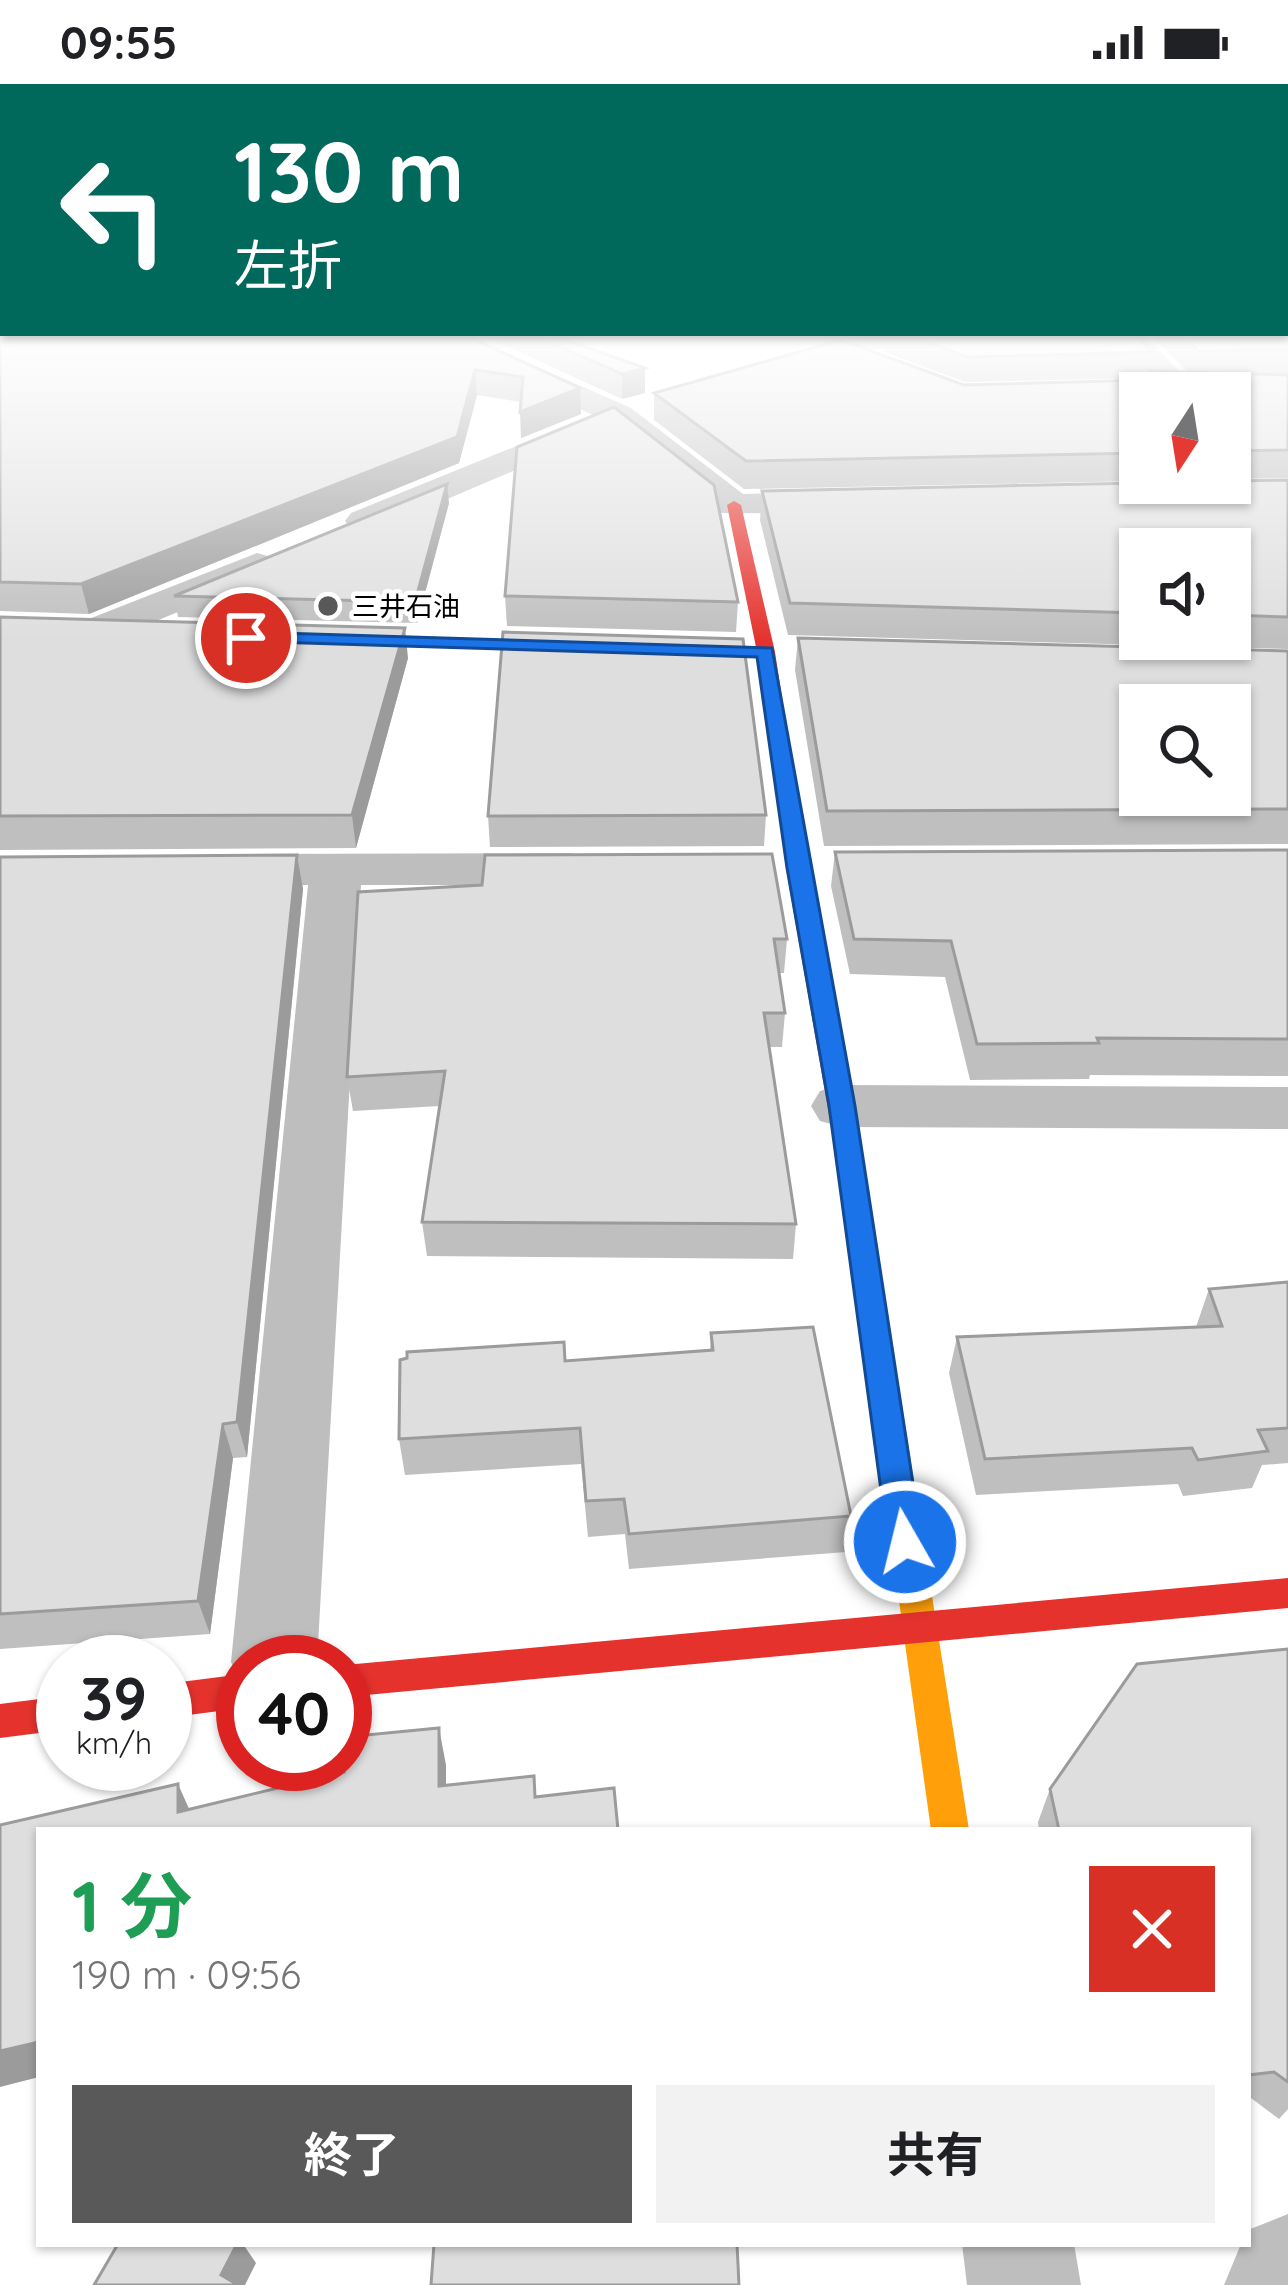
<!DOCTYPE html>
<html lang="ja">
<head>
<meta charset="utf-8">
<style>
	:root { --surface:#fff; --page:#f2f2f2; --text:#202124; --muted:#757577; --accent:#595959 }
	body { margin:0; font-family:Quicksand,"Noto Sans JP",sans-serif; background:var(--page); color:var(--text); height:100vh; display:flex; flex-direction:column; font-size:45px; white-space:nowrap }
	* { box-sizing:border-box; margin:0 }
	p { font-size:39px; color:var(--muted) }
	.icon { flex:none; width:66px; height:66px; fill:none; stroke:currentColor; stroke-width:2; stroke-linecap:round; stroke-linejoin:round }
	.map { position:relative; flex:1; overflow:hidden }
	.panel { position:absolute; left:36px; top:1743px; width:1215px; height:420px; display:flex; flex-direction:column; background:var(--surface); border-radius:0px; box-shadow:0 3px 9px #0004 }
	.panel>* { flex:none }
	.top-card { position:absolute; left:0px; top:0px; width:1290px; height:252px; box-shadow:0 3px 9px #0004; background:#00695c; color:#fff; overflow:hidden }
	.needle { width:78px; rotate:192deg }
	.tools { position:absolute; left:1119px; top:288px; display:grid; gap:24px }
	.tools a { display:grid; place-items:center; width:132px; height:132px; border-radius:0px; background:var(--surface); box-shadow:0 3px 9px #0004; font-size:60px }
	.speed { position:absolute; left:36px; top:1551px; display:flex; gap:24px; font-size:60px; font-weight:700; text-align:center }
	.speed>* { display:grid; place-content:center; width:156px; height:156px; border-radius:50%; background:var(--surface); box-shadow:0 3px 9px #0004; line-height:1 }
	.speed small { font-size:30px; font-weight:400 }
	.speed .limit { border:18px solid #d22; background:#fff; color:#111 }
	.pin { position:absolute; display:grid; place-items:center; width:102px; height:102px; color:#fff; margin:-51px; border:6px solid #fff; border-radius:50%; box-shadow:0 3px 12px #0007 }
	.me { position:absolute; width:132px; margin:-66px; rotate:352deg; stroke-linejoin:round; filter:drop-shadow(0 0 9px #0008) }
	.turn { display:flex; align-items:center; gap:42px; height:252px; padding:0 36px; font-size:54px }
	.turn .icon { width:156px; height:156px; stroke-width:2.5 }
	.turn b { display:block; font-size:84px; line-height:102px }
	.round { display:grid; place-items:center; flex:none; width:126px; height:126px; border-radius:0px; background:var(--page) }
	.head { display:flex; align-items:center; justify-content:space-between; height:204px; padding:0 36px }
	h1 { font-size:72px; font-weight:700; line-height:90px; color:#1e9e55 }
	.button { display:flex; gap:24px; margin-top:auto; padding:24px 36px }
	.button a { flex:1; height:138px; border-radius:0px; background:var(--accent); color:#fff; font-size:48px; font-weight:700; line-height:138px; text-align:center }
	.button a+a { background:var(--page); color:var(--text) }
	.status { display:flex; justify-content:space-between; align-items:center; height:84px; padding:0 60px; background:var(--surface); direction:ltr }
	.status svg { height:33px; fill:currentColor }
	.map>svg:first-child { display:block }
</style>
</head>
<body>
<div class="status"><b>09:55</b><svg viewBox="0 0 49 12"><path d="M0 12V9h3v3zM5 12V6h3v6zM10 12V3h3v9zM15 12V0h3v12zM26 1h20v11H26zM47 4h2v5h-2z"/></svg></div>
<div class="map">
<svg width="1288" height="2201" viewBox="0 0 1288 2201">
	<rect width="100%" height="100%" fill="#fff"/>
	<g fill="none" stroke-linecap="round" stroke-linejoin="round">
		<path fill="#bebebe" fill-rule="evenodd" d="M871,249H918L913,255L769,297L754,288L758,281Z
			M1112,249H1143L1200,309H1167Z
			M501,267L631,324L743,410L853,408L866,411L871,419L866,427L853,430L721,429L614,344L377,445H351L345,437L351,429L593,331L490,282L486,276Z
			M257,469L271,473L277,481L271,489L106,558L91,562L76,558L70,549L76,540Z
			M570,769L589,774L596,785L589,796L570,801H361L317,1578H243V1605L231,1578L308,801L212,802L193,797L186,786L193,775L212,770Z
			M842,1001L1288,1003V1045L842,1043L820,1037L811,1022L820,1007Z
			M1288,2130V2201H1224L1241,2160H1248V2146Z
			M962,2160H1074L1081,2201H967Z"/>
		<path fill="#ff9f0a" fill-rule="evenodd" d="M320,551L589,558L598,563L589,568L314,560L311,556Z
			M853,1085L866,1094L969,1746H931L840,1094Z"/>
		<path fill="#e5322d" fill-rule="evenodd" d="M734,417L741,421L775,568L808,784L866,1094L853,1103L840,1094L786,784L757,568L727,421Z
			M1288,1494V1524L345,1613V1581Z
			M243,1590V1624L165,1634V1600Z
			M63,1612V1646L0,1654V1620Z"/>
	</g>
	<path fill="#bfbfbf" fill-rule="evenodd" d="M0,249H460L581,330L521,354V318L477,311L459,379L89,530L0,527Z
		M478,249H546L645,284V309L622,315Z
		M886,249H1134L1151,268L1146,294L965,298L884,268Z
		M1148,249H1288V394L1230,395V309H1140V397L744,405L654,336V309L1146,296L1188,288Z
		M1288,396V565L788,551L760,436L762,407ZM1140,465H1230V555H1140Z
		M449,419L417,539L178,533L174,512Z
		M505,512L738,518L736,548L507,542Z
		M0,533L408,574L356,764L0,766Z
		M798,554L1288,567V760L824,762L795,586Z
		M766,731L764,762L490,763L488,732Z
		M1288,766V992L1090,991L1089,995L970,996L945,893L850,890L831,802L835,768Z
		M297,771L303,805L247,1373L233,1374L210,1550L0,1565V773Z
		M482,801L787,855L784,889H779L785,929L782,963H769L796,1140L793,1175L427,1172L422,1138L440,1022L353,1027L347,993Z
		M1288,1198V1379L1262,1381L1252,1404L1183,1412L1178,1400L976,1411L949,1289L957,1253L1196,1243L1209,1205Z
		M711,1249L851,1432L846,1468L629,1485L625,1450L588,1453L581,1380L405,1391L399,1355L710,1266Z
		M1288,1565V2025L1279,2035L1251,2014L1248,2015V1746H1039L1038,1738L1050,1705Z"/>
	<path fill="#9b9b9b" d="M645,284V309L622,315V290Z
		M475,286L477,311L459,379L89,530L81,500Z
		M580,304L581,330L521,354L520,328Z
		M447,400L449,419L417,539L415,518Z
		M405,544L408,574L356,764L352,731Z
		M297,771L303,805L247,1373L237,1338Z
		M223,1340L233,1374L210,1550L198,1517Z
		M439,1644L446,1681V1738L439,1702Z
		M178,1700L194,1736L178,1728Z
		M39,1958V1993L0,2003V1967Z
		M237,2160H243L256,2179L245,2201H229L221,2191Z"/>
	<path fill="#dedede" stroke="#9b9b9b" stroke-width="3" fill-rule="evenodd" d="M0,249H460L580,304L520,328L523,293L475,286L457,353L81,500L0,498Z
		M529,249H546L645,284L622,290Z
		M902,249H1134L1151,268L968,273Z
		M1179,249H1288V265L1198,267Z
		M841,256L964,301L1146,296L1150,287L1288,291V366L1230,367V309H1140V369L746,377L654,309Z
		M614,323L714,401L738,518L505,512L517,363Z
		M1288,396V533L1230,531V465H1140V529L790,519L762,407L1140,399H1230V397Z
		M447,400L415,518L174,512Z
		M0,533L405,544L352,731L0,732Z
		M503,548L743,555L766,731L488,732Z
		M798,554L1288,567V725L827,727ZM1140,621H1230V711H1140Z
		M1288,766V955L1097,954L1099,959L977,960L951,857L854,855L835,768Z
		M772,770L787,855H774L785,929H764L796,1140L422,1138L445,987L347,993L358,808L482,801L485,771Z
		M297,771L237,1338L223,1340L198,1517L0,1530V773Z
		M1288,1198V1344L1258,1346L1268,1367L1198,1376L1192,1364L985,1375L957,1253L1222,1242L1209,1205Z
		M813,1243L851,1432L629,1450L624,1415L586,1417L580,1344L399,1355L400,1276L407,1274V1268L564,1258L565,1277L713,1266L711,1249Z
		M1288,1565V1998L1274,1988L1248,1991V1746H1059L1050,1705L1137,1580Z
		M439,1644V1702L534,1692L535,1713L614,1704L618,1746H39V1958L0,1967V1741L178,1700V1728L344,1688L345,1653Z
		M118,2160H237L221,2191L238,2201H94Z
		M434,2160H737L739,2201H431Z"/>
	<linearGradient id="sky" x2="0" y2="1"><stop stop-color="#97b8d7"/><stop offset="0.45" stop-color="#fff"/><stop offset="1" stop-color="#fff" stop-opacity="0"/></linearGradient>
	<rect width="1288" height="557" fill="url(#sky)"/>
	<path fill="#1a73e8" stroke="#114b97" stroke-width="3" d="M246,548L772,564L855,1022L922,1458L917,1468L905,1472L893,1468L888,1458L829,1022L787,784L757,573L240,557L238,554Z"/>
	<circle fill="#595959" stroke="#fff" stroke-width="4.5" cx="328" cy="522" r="12"/>
	<g text-anchor="middle" dominant-baseline="central" stroke-width="9" stroke-linejoin="round" paint-order="stroke">
		<g font-size="27" fill="#000" stroke="#fff" text-anchor="start">
			<text x="352" y="522">三井石油</text>
		</g>
	</g>
</svg>
<div class="tools">
<a><svg class="needle" viewBox="-14 -14 28 28"><path d="M0-13l5 13h-10z" fill="#e53935"/><path d="M0 13l5-13h-10z" fill="#757577"/></svg></a>
<a><svg class="icon" aria-label="sound" viewBox="0 0 24 24"><path d="M4 9h4l5-4v14l-5-4H4zM17 9q2 3 0 6"/></svg></a>
<a><svg class="icon" aria-label="search" viewBox="0 0 24 24"><circle cx="10" cy="10" r="6"/><path d="M15 15l6 6"/></svg></a>
</div>
<div class="speed"><div>39<small>km/h</small></div><div class="limit">40</div></div>
<div class="pin" style="left:246px;top:554px;background:#d93025"><svg class="icon" aria-label="arrive" viewBox="0 0 24 24"><path d="M6 21V4h12l-3 4 3 4H6"/></svg></div>
<svg class="me" style="left:905px;top:1458px" viewBox="-20 -20 40 40"><circle r="17" fill="#1a73e8" stroke="#fff" stroke-width="3"/><path d="M0-11L8 9 0 5-8 9z" fill="#fff"/></svg>
<div class="top-card">
<div class="turn"><svg class="icon" aria-label="left" viewBox="0 0 24 24"><path d="M17 20v-9H6M10 6l-5 5 5 5"/></svg><div><b>130 m</b>左折</div></div>
</div>
<section class="panel">
<div class="head"><div><h1>1 分</h1><p>190 m · 09:56</p></div><a class="round" style="background:#d93025;color:#fff"><svg class="icon" aria-label="close" viewBox="0 0 24 24"><path d="M6 6l12 12M18 6L6 18"/></svg></a></div>
<div class="button"><a>終了</a><a>共有</a></div>
</section>
</div>
</body>
</html>
